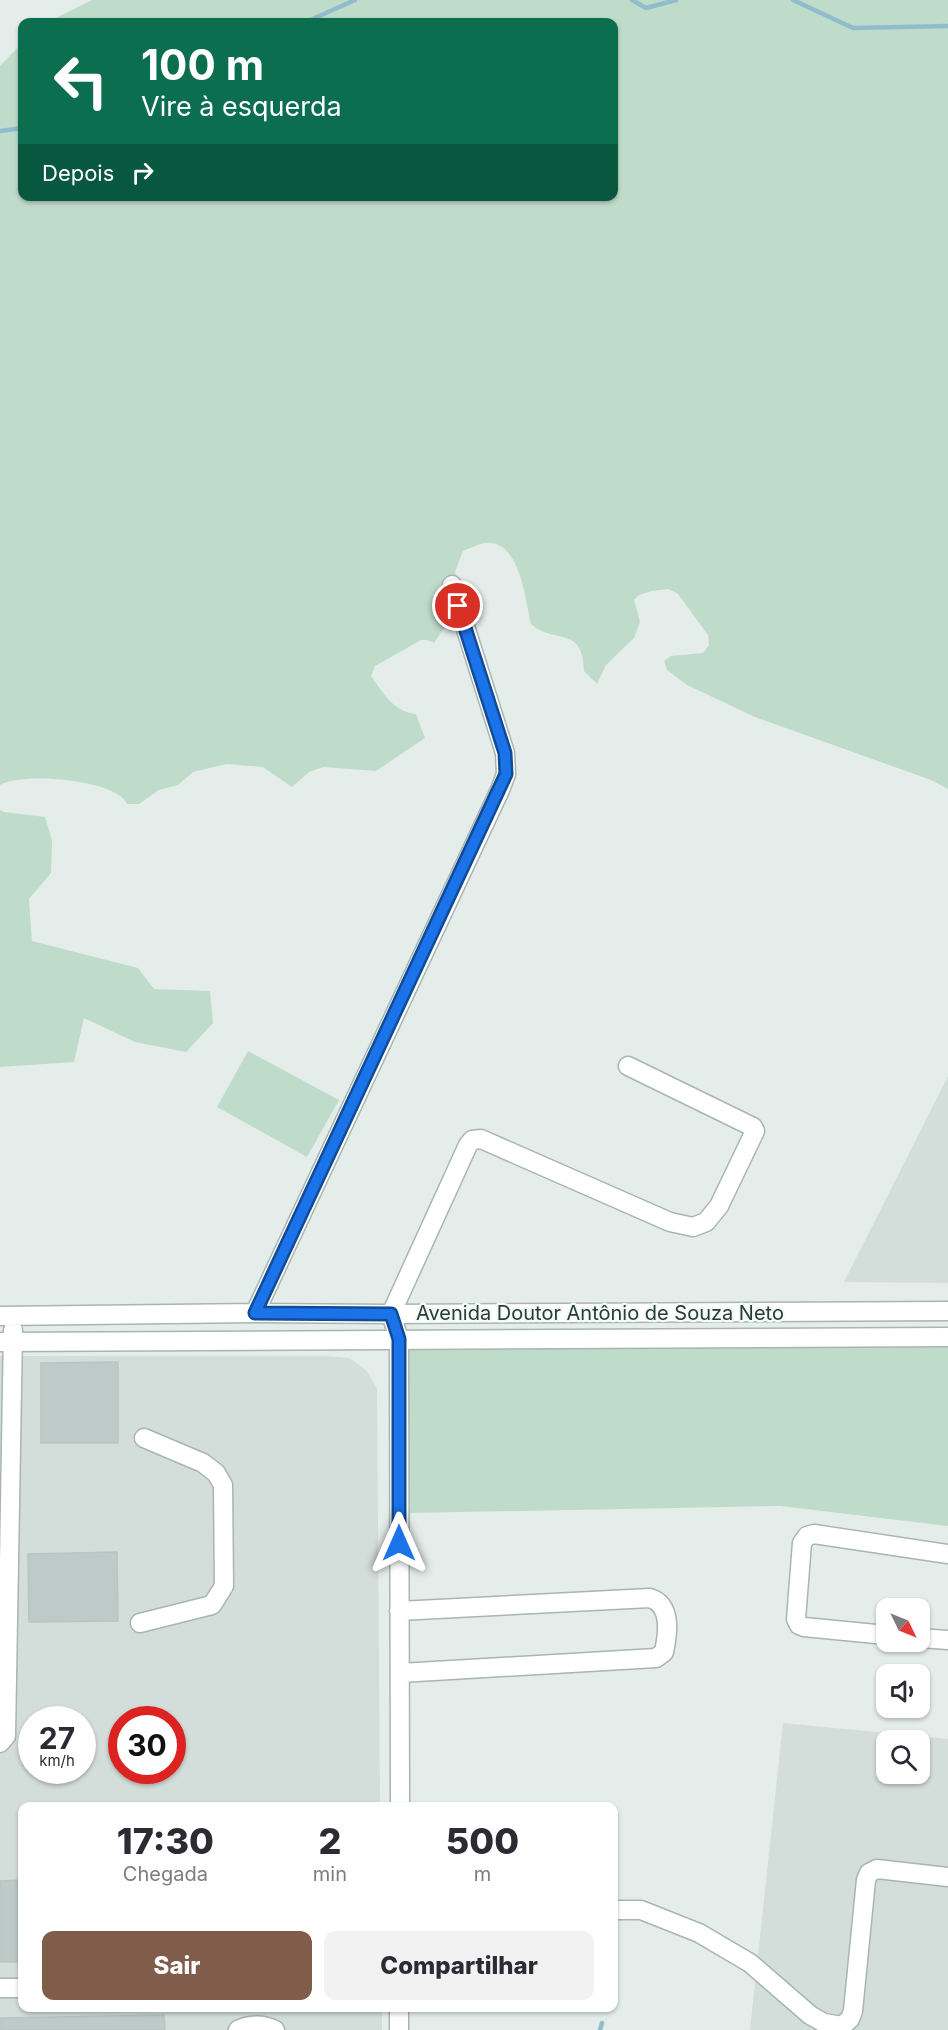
<!DOCTYPE html>
<html lang="pt">
<head>
<meta charset="utf-8">
<style>
	:root { --surface:#fff; --page:#f2f2f3; --text:#2b2b33; --muted:#7c7c81; --accent:#805c4b }
	body { margin:0; font-family:Inter,sans-serif; background:var(--page); color:var(--text); height:100vh; display:flex; flex-direction:column; font-size:22px; white-space:nowrap }
	* { box-sizing:border-box; margin:0 }
	p { font-size:20px; color:var(--muted) }
	.icon { flex:none; width:33px; height:33px; fill:none; stroke:currentColor; stroke-width:2; stroke-linecap:round; stroke-linejoin:round }
	.map { position:relative; flex:1; overflow:hidden }
	.details { position:absolute; left:18px; top:1802px; width:600px; height:210px; display:flex; flex-direction:column; background:var(--surface); border-radius:12px; box-shadow:0 2px 4px #0004 }
	.details>* { flex:none }
	.hud { position:absolute; left:18px; top:18px; width:600px; height:183px; border-radius:12px; box-shadow:0 2px 4px #0004; background:#0b6e4f; color:#fff; overflow:hidden }
	.needle { width:39px; rotate:133deg }
	.buttons { position:absolute; left:876px; top:1598px; display:grid; gap:12px }
	.buttons a { display:grid; place-items:center; width:54px; height:54px; border-radius:12px; background:var(--surface); box-shadow:0 2px 4px #0004; font-size:30px }
	.speed { position:absolute; left:18px; top:1706px; display:flex; gap:12px; font-size:30px; font-weight:700; text-align:center }
	.speed>* { display:grid; place-content:center; width:78px; height:78px; border-radius:50%; background:var(--surface); box-shadow:0 2px 4px #0004; line-height:1 }
	.speed small { font-size:15px; font-weight:400 }
	.speed .limit { border:9px solid #d22; background:#fff; color:#111 }
	.pin { position:absolute; display:grid; place-items:center; width:51px; height:51px; color:#fff; margin:-26px; border:3px solid #fff; border-radius:50%; box-shadow:0 2px 6px #0007 }
	.me { position:absolute; width:66px; margin:-33px; rotate:0deg; stroke-linejoin:round; filter:drop-shadow(0 0 4px #0008) }
	.turn { display:flex; align-items:center; gap:21px; height:126px; padding:0 24px; font-size:27px }
	.turn .icon { width:78px; height:78px; stroke-width:2.5 }
	.turn b { display:block; font-size:42px; line-height:51px }
	.then { display:flex; align-items:center; height:57px; padding:0 24px; background:#0003; gap:12px; font-size:22px }
	.eta { display:flex; justify-content:space-evenly; align-items:center; height:102px; text-align:center }
	.eta b { font-size:36px; font-weight:800; line-height:42px }
	.action { display:flex; gap:12px; margin-top:auto; padding:12px 24px }
	.action a { flex:1; height:69px; border-radius:12px; background:var(--accent); color:#fff; font-size:24px; font-weight:800; line-height:69px; text-align:center }
	.action a+a { background:var(--page); color:var(--text) }
	.map>svg:first-child { display:block }
</style>
</head>
<body>
<div class="map">
<svg width="948" height="2030" viewBox="0 0 948 2030">
	<rect width="100%" height="100%" fill="#e5edea"/>
	<path fill="#d3ddd9" fill-rule="evenodd" d="M948,1076V1283L844,1282Z
		M0,1356H327L349,1358L366,1370L377,1388L380,1806H22V2007H382V2030H0ZM32,1719H82V1770H32ZM122,1719H172V1770H122Z
		M783,1723L948,1739V2030H750ZM886,1740H920V1773H886Z"/>
	<path fill="#bfdccb" d="M92,0H948V789L931,780L755,717L687,685L667,670L664,661L671,656L703,653L709,645L708,635L678,594L669,589L652,591L639,595L634,600L640,622L634,638L606,665L597,684L584,671C583,624 554,645 531,624C525,599 520,539 485,543C478,544 469,549 463,551L455,572L461,595L453,615L434,643L427,640H421L375,666L371,676C383,692 393,712 416,714L425,738L376,771L323,767L309,772L292,787L263,767L226,764L193,772L178,785L159,790L139,804H127C116,779 21,772 0,785V66L22,43V196H614V22H48Z
		M0,810L4,812L45,817L52,840L51,873L29,899L32,941L138,968L154,989L210,991L213,1023L186,1052L135,1042L84,1018L74,1062L0,1067Z
		M248,1051L339,1100L307,1157L217,1107Z
		M406,1345L948,1346V1526L780,1506L410,1513Z"/>
	<g fill="none" stroke-linecap="round" stroke-linejoin="round">
		<path stroke="#91bccd" stroke-width="4.5" d="M632,0L646,8L676,0
			M793,0L853,28L948,26
			M306,22L355,0
			M0,131L22,128
			M600,2030L602,2023"/>
	</g>
	<path fill="#bdcac7" stroke="#b7c6c2" stroke-width="1.5" d="M118,1362V1443H41V1363Z
		M117,1552L118,1621L29,1622L28,1554Z
		M22,1880V1962H0V1881Z
		M164,2015L165,2030H0V2018Z"/>
	<g fill="none" stroke-linecap="round" stroke-linejoin="round">
		<defs>
			<path id="minor" d="M255,1313L500,790L506,774L505,753L452,585
				M0,1316L255,1313L391,1314L948,1311
				M0,1342L948,1337
				M399,1611L650,1598C672,1605 668,1633 664,1652L656,1658L400,1673
				M140,1623L212,1605L224,1586L223,1485L216,1473L203,1463L144,1438
				M886,1635L804,1627L799,1625L796,1619L802,1543L807,1536L814,1534L948,1554
				M920,1638L948,1640
				M0,1743L6,1736L13,1330
				M400,1806L399,1339L391,1314L468,1145L472,1140L481,1139L670,1222L693,1227L706,1222L719,1206L755,1131L753,1127L628,1066
				M614,1910H641L699,1933L750,1963L810,2015L824,2023L842,2026L850,2019L853,2011L866,1880L869,1873L877,1869L948,1877
				M0,1988H22
				M238,2030C249,2024 264,2024 275,2030
				M399,2030V2007"/>
		</defs>
		<use href="#minor" stroke="#a8b5b2" stroke-width="21"/>
		<use href="#minor" stroke="#fff" stroke-width="18"/>
	</g>
	<g fill="none" stroke-linecap="round" stroke-linejoin="round">
		<defs>
			<path id="route" d="M399,1543V1339L391,1314L255,1313L506,774L505,753L458,606"/>
		</defs>
		<use href="#route" stroke="#114b97" stroke-width="15"/>
		<use href="#route" stroke="#1a73e8" stroke-width="10"/>
	</g>
	<g text-anchor="middle" dominant-baseline="central" stroke-width="4.5" stroke-linejoin="round" paint-order="stroke">
		<g font-size="20" fill="#253d3a" stroke="#f5f9f8">
			<text x="600" y="1313">Avenida Doutor Antônio de Souza Neto</text>
		</g>
	</g>
</svg>
<div class="buttons">
<a><svg class="needle" viewBox="-14 -14 28 28"><path d="M0-13l5 13h-10z" fill="#e53935"/><path d="M0 13l5-13h-10z" fill="#7c7c81"/></svg></a>
<a><svg class="icon" aria-label="sound" viewBox="0 0 24 24"><path d="M4 9h4l5-4v14l-5-4H4zM17 9q2 3 0 6"/></svg></a>
<a><svg class="icon" aria-label="search" viewBox="0 0 24 24"><circle cx="10" cy="10" r="6"/><path d="M15 15l6 6"/></svg></a>
</div>
<div class="speed"><div>27<small>km/h</small></div><div class="limit">30</div></div>
<div class="pin" style="left:458px;top:606px;background:#d93025"><svg class="icon" aria-label="arrive" viewBox="0 0 24 24"><path d="M6 21V4h12l-3 4 3 4H6"/></svg></div>
<svg class="me" style="left:399px;top:1543px" viewBox="-20 -20 40 40"><path d="M0-17L14 15 0 8-14 15z" fill="#1a73e8" stroke="#fff" stroke-width="4"/></svg>
<div class="hud">
<div class="turn"><svg class="icon" aria-label="left" viewBox="0 0 24 24"><path d="M17 20v-9H6M10 6l-5 5 5 5"/></svg><div><b>100 m</b>Vire à esquerda</div></div>
<div class="then">Depois<svg class="icon" aria-label="right" viewBox="0 0 24 24"><path d="M7 20v-9h11M14 6l5 5-5 5"/></svg></div>
</div>
<section class="details">
<div class="eta">
<div><b>17:30</b><p>Chegada</p></div>
<div><b>2</b><p>min</p></div>
<div><b>500</b><p>m</p></div>
</div>
<div class="action"><a>Sair</a><a>Compartilhar</a></div>
</section>
</div>
</body>
</html>
